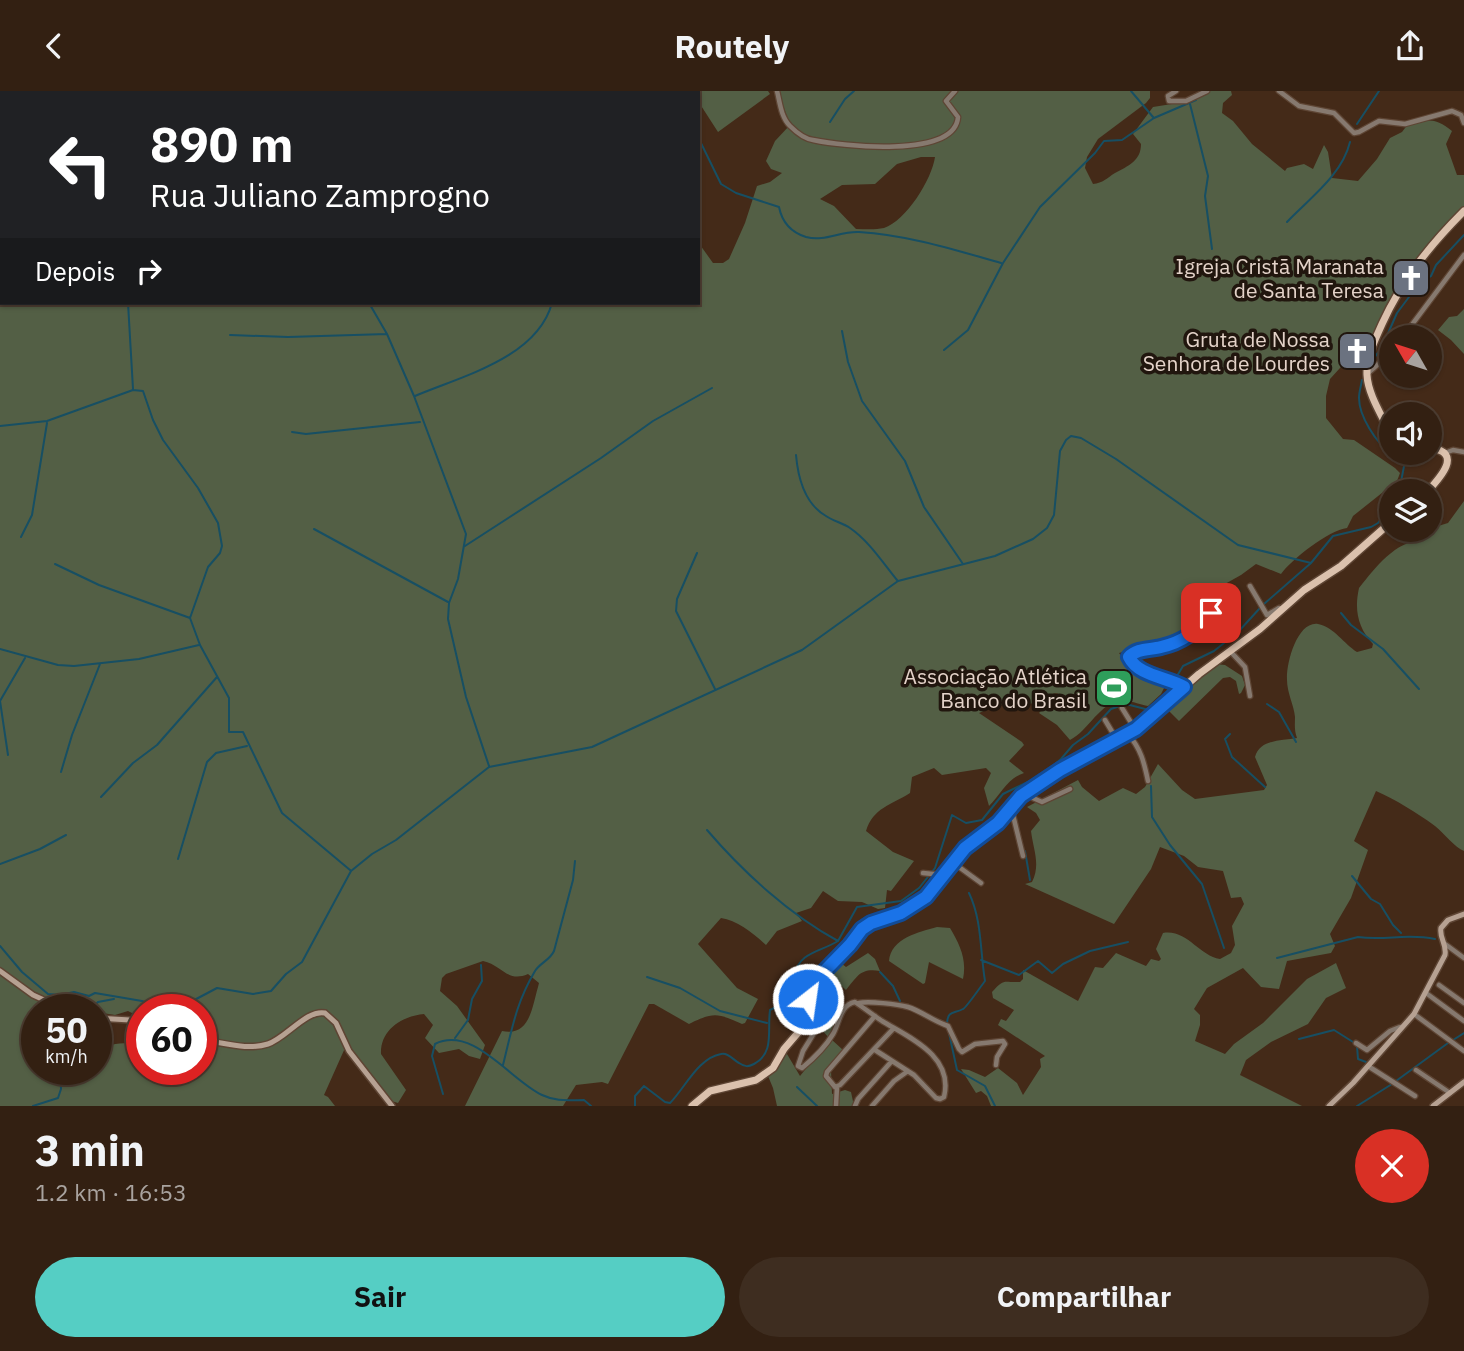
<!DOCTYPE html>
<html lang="pt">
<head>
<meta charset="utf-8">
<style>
	:root { --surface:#332012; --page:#3e2d20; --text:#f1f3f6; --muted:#a9a39f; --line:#4e3e32; --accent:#55cec4 }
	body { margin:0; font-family:"IBM Plex Sans",sans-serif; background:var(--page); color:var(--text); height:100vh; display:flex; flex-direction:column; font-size:26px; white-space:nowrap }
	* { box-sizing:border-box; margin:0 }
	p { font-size:23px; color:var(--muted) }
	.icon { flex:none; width:38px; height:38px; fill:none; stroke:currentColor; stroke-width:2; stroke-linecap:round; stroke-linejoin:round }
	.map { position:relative; height:1015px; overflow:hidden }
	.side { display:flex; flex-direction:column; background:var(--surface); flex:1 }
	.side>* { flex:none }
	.top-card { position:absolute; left:0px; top:0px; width:700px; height:214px; box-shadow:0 2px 5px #0004,0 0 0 2px var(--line); background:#202124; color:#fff; overflow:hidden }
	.needle { width:46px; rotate:309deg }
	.buttons { position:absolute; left:1379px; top:234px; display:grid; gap:14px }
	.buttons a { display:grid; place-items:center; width:63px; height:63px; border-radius:50%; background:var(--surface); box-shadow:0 2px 5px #0004,0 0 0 2px var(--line); font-size:35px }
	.speed { position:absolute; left:21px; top:903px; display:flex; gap:14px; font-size:35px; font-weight:700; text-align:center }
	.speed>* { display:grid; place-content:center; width:91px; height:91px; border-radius:50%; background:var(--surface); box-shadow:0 2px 5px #0004,0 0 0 2px var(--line); line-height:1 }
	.speed small { font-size:18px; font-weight:400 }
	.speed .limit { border:10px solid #d22; background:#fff; color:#111 }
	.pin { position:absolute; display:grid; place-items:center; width:60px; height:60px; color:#fff; margin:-30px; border-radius:14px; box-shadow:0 4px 10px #0006 }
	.me { position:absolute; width:77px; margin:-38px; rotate:30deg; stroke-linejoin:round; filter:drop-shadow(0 0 5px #0008) }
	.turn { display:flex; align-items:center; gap:24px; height:147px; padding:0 35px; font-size:32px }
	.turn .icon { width:91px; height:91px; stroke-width:2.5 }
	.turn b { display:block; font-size:49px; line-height:60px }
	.then { display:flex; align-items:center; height:66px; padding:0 35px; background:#0003; gap:14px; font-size:26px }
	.round { display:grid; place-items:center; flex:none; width:74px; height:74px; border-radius:37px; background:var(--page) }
	.head { display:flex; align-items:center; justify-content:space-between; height:119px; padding:0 35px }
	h1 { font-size:42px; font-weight:800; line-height:52px }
	.primary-button { display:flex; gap:14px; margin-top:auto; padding:14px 35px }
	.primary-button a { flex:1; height:80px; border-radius:42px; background:var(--accent); color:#111; font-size:28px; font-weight:800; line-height:80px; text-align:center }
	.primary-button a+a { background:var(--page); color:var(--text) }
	header { display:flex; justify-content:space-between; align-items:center; height:91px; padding:0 35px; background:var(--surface); font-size:32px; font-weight:800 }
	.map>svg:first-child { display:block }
</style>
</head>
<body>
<header><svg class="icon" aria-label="back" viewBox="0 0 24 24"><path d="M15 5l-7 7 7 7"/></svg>Routely<svg class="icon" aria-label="share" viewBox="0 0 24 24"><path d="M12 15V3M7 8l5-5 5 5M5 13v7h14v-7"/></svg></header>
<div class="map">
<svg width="1464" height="1015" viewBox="0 0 1464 1015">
	<rect width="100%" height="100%" fill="#442a18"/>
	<path fill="#535f45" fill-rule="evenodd" d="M0,0H681L2,2V212H698V151L713,172H723L729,168L745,132L757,95L770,91L782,82L771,78L766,70L775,50L790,34L778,0H1150V7L1146,12L1098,48L1087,66L1085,77L1093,93C1103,92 1107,87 1115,82C1128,75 1141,70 1141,53L1133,43L1153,16L1178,12L1210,0H1231L1232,4L1223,12L1222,22L1233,30L1252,53L1285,80L1287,77L1304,73L1313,78L1324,54L1328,61L1332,87L1358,90L1377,68L1390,47L1402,41L1408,33C1431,30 1433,25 1452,40L1446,53L1457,84H1464V117C1415,160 1394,202 1366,259L1360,255L1330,288L1326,305V327L1343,348L1354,349L1395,377L1400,382L1397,390L1353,425L1347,437C1329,439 1291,469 1281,483L1256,473L1241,484L1200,507L1195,515L1196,535C1168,569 1153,553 1119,562L1129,575L1167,591L1161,603L1148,615C1141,614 1133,610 1125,610C1102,607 1089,640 1070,649L1057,634L1039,622L1058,602L1045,604L1041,612L998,614L979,622L1022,651L1024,654L1009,670L1024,682C1008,687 1001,703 989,715L984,697L991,682L986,677L942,684L934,677L912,686L910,702C891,714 873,717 866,740L893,761L914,770L891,800L887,799L885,817L878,818L862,811L838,810L823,800L811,817L796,822L802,830L777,840L766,854C754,843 737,829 721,827L698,853L737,897L758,908L745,932L742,933C718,922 713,921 689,933L654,913H649L608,993L602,991L576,994L563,1015H465L502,940C530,946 532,916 538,896L539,892L528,883C507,892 502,874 483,870L446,883L442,887L440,900L457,915L485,954L480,968L469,965L459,958L439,962L425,947L433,934L424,923C402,925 380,939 381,963L406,999L398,1012L388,1009L345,957L324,1004L328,1006L335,1015H0ZM921,66H935C932,88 906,130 884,137C875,139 865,138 856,138L834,115L820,108L842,94L875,93L897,73ZM70,910L85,912L91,919H96V921L115,924L128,920L142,927V919H201V978H142V957C133,947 111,955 96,956V978H37V919H62Z
		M692,0H768L770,3L718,41L698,10V2Z
		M1464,218V263L1451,249L1438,239L1449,226L1457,225Z
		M1464,410V760C1455,757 1444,742 1435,735C1416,721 1396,709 1376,700L1354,750L1368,759L1351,807L1330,843L1335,855L1331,862L1287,870L1279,898L1261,896L1243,877L1207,897L1194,918L1200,924V934L1195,950L1225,963L1234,953L1263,932L1307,888L1336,872L1346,897L1326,907L1308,933L1271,951L1246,969L1240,984L1302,1015H991L987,1005L981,1000L976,1002L961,978L969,979L985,986L998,977L1017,992L1023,1004L1041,976L1040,968L1045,965L998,934L1001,928L1006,930L1014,919L993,907L992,901C1005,886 1004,892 1020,891L1023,888V879L1078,910L1095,876L1103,877L1116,862L1146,875L1151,868L1159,870L1161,868L1156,858L1163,842C1187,838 1199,865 1220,868L1231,862L1235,854L1232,835L1244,813L1241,806L1231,807L1223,780L1198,776L1184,765L1160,756L1151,778L1114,833L1025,793L1032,791C1041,773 1033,758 1031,740L1040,729L1036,722L1027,716L1078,689L1082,696L1099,710L1123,697L1136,703L1145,696L1158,673L1182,699L1195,708L1264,699L1267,694L1255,666C1260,648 1281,650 1297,647C1294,639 1295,633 1295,626C1294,614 1287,602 1287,589C1286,573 1297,530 1318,533C1334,536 1344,553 1357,561L1372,557L1373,553C1358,537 1354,519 1359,497C1376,476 1395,450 1423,449L1438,435L1448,432Z
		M1215,573L1225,574L1242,585L1245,594L1241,602L1239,603L1236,590L1230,586L1223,587L1179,630L1167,618Z
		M937,836L950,837C960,854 967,868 963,888L929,871L925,892L923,893L889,870C891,847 919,841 937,836Z
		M868,862L875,868L880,880C860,877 858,885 846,899L835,889L828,894L841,907L839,911L845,916L831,948L843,959L831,979L832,1003L845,999L851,1001L854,1015H777L773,997L768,985L784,964L787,963L800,985L830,948L820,937L822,923L814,922C809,890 817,891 837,869L846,876Z"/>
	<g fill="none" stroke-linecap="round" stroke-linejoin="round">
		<path stroke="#174f63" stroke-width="2" d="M334,0V2
			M526,0L527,2
			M1131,0L1153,26
			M649,2L650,0
			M1190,13L1208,85L1205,105L1212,158
			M830,31L845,8L854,0
			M1357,33L1379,0
			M698,46L721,93L736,102L779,116C782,131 790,141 806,146C825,151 840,140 859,141C908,144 955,159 1001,172
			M0,101H2
			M1287,131C1310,107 1342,84 1350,51
			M128,212L133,298
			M369,212L387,243L414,305L466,443L458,488L449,512L448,528L466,606L489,675
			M842,240L848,271L862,310L905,370L924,416L963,473
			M230,244L288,246L387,243
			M944,259L968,239L1003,172L1040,116L1095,62L1104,50L1122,49L1154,27L1196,9
			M1372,270L1382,256L1397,222L1418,194L1431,185L1436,174L1464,144
			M1362,289C1361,295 1359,301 1359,307C1359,325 1376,352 1391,362
			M415,305C462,285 537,267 552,212
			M0,335L47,330L133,299L143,300L153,329L163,349L198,397L218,432L222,455L220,462L208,476L190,527L200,554L229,607V641H243L282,722L350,779
			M292,341L306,343L420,331
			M1391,362L1405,370L1399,401
			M796,364C798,387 805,413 826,425C833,430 843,432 850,437C869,450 883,472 897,489
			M314,438L448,511
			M21,446L32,424L47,332
			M465,455L601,367L653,330L712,297
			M697,462L677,508L676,520L715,598
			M55,473L99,494L190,527
			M1264,513L1311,472L1333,445L1371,436L1378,432L1391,414
			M1341,522L1351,534L1383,558L1419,598
			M0,558L58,574L74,575L139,568L199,554
			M0,610L8,664
			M0,610L25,567
			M1267,613L1279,621L1296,651
			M1230,643L1225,648L1232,666L1265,696
			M61,681L72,644L100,573
			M1151,695L1152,726L1170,754L1202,793L1224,857
			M101,706L133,672L157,654L217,586
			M707,739C743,781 790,824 838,850
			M1025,760L1030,789
			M178,768L207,671L216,662L247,655
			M0,773L40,758L66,744
			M1352,785L1371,808L1380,813L1393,834L1401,842
			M0,855L22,881L48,903L60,904L74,901L89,905L95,902L142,910L167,918L183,915L217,897L253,903L271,900L286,883L302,871L351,780L372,763L396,749L489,676L592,656L802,559L898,490L995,465L1033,448L1047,437L1054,424L1060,360L1066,349L1071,345L1081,347L1116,368L1238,454L1311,472
			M1277,867L1358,846C1385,850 1406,842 1435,848
			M981,869L1019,884L1038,870L1052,882L1063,873L1090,860L1128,851
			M880,881L893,895L900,910
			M647,886L680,897L720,920L767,932
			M90,919L98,911L114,908
			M947,932C948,919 954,923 963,918C966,917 981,895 985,890C980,860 982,829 969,802
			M949,942L957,979L985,995L995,1015
			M455,947L468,929L472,908L482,890L481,874
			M1299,948L1334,939L1353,951
			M1453,949L1464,942
			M1357,955L1358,968L1366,971
			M503,974C512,938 516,912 535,880C540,872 550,869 554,860L573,789L575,770
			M1396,990L1448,952
			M797,996L817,1015
			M443,1003L432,965L435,953C473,934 510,989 542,1004C557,1011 568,1009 584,1009L591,1015
			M33,1015L58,1007L61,998L60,978
			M635,1015V1005L644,995L665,1011L670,1012C685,997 698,967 721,963C728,961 733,969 739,972C745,976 748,976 754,973C775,962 767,939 770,919L795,907C796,899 794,892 795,884C798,861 823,860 838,850L857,816L901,810L919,797L935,777L952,724L966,732L982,729L1003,703L1042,684L1061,668L1073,654L1088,643L1111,618L1126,613L1149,619L1154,618L1171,595L1183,575L1214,560L1239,540L1260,517
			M1357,1015L1392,993"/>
		<defs>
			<path id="street" d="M777,0C780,12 781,26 790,35C796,41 805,48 813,49C841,55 955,68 958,26L946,10L955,0
				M1176,0L1168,5L1169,10H1186L1207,0
				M1279,0L1299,15L1334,22L1354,42L1359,41L1379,30L1405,33L1452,20L1461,24L1464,32
				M1402,247L1464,164
				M1368,282L1391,262
				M1445,362L1453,359L1464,361
				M1250,495L1267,524L1279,517
				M1230,560L1245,576L1250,605
				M1184,596C1167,586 1139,585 1129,566L1134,561C1178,553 1199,548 1219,506
				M1122,617L1135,638
				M1105,629L1117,649
				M1128,643C1141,658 1144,671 1148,690
				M1028,701L1033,707L1042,711L1070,698
				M1011,716L1023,765
				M962,764L959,776L981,792
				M923,782L943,784
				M1445,853L1464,867
				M832,875L817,905L821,926L819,934L803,960L798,975L802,977C813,968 826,955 833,943C840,931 840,914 855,911C864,917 873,924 882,930C910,947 954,965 944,1006L940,1008L936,1007L914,984L875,959
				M1439,894L1464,912
				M1426,902L1464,930
				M859,912C869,910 897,913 908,916C921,920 933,930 948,935L959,958L962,961L975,953L1003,950L1005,953L997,966L996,974
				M1414,923L1464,960
				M875,925L827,981L826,985L835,996L840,994L894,937
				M1356,952L1367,959L1390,940L1400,936
				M1368,975L1415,1005
				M1416,979L1450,1002
				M836,1015L837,996
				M855,1015L858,1008L891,971
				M872,1015L894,990L908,980"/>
			<path id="secondary" d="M0,880L33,904L66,919
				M96,927L130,929L142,934
				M201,949C223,951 246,960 268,953C286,947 307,918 325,922L336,932L349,960L392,1015
				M1329,1015L1353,992L1414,923L1445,864C1447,853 1439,847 1441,837L1448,829L1464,823
				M1433,1015L1464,991"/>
			<path id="primary" d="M1391,344C1383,326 1368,304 1367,284C1366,266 1375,249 1382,233C1402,189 1430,154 1464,120
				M1427,401C1440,387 1464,361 1430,357
				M692,1015L710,1000L756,989L773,977L784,958L809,929L811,922L808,903L813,892L866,835L901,822L926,806L965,757L998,732L1021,705L1060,679L1136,638L1199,583L1260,538L1304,499L1341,475L1391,431"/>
		</defs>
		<use href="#street" stroke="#5e4534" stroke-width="7"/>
		<use href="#secondary" stroke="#5e4534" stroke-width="8"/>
		<use href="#primary" stroke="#5e4534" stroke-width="10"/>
		<use href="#street" stroke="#86796f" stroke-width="4.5"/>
		<use href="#secondary" stroke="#b6a192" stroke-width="5"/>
		<use href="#primary" stroke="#dbc1ad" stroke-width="7"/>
	</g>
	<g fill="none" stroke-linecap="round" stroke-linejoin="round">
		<defs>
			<path id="route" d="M808,908L813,892L850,854L862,838L871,832L901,822L926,806L965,757L998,732L1021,705L1060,679L1136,638L1184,596C1167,586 1138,585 1129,566C1137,557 1150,559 1161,556C1183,551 1198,540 1211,522"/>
		</defs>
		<use href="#route" stroke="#114b97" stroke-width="18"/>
		<use href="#route" stroke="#1a73e8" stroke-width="12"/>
	</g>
	<defs>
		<symbol id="church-square" viewBox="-11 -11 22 22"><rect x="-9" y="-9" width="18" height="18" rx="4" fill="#6b7280" stroke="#21160e"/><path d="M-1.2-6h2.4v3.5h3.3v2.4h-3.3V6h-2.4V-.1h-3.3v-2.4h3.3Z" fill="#fff"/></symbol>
		<symbol id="stadium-square" viewBox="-11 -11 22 22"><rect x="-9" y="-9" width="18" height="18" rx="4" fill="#2e9e5b" stroke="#21160e"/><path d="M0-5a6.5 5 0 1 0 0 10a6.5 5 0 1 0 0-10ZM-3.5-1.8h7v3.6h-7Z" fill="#fff"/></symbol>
	</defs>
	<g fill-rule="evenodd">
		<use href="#church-square" x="1389" y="165" width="44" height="44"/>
		<use href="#church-square" x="1335" y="238" width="44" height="44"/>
		<use href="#stadium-square" x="1092" y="575" width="44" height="44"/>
	</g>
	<g text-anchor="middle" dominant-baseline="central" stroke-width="7" stroke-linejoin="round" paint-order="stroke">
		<g font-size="21" fill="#e4d3c9" stroke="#21160e" text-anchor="end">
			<text x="1384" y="175">Igreja Cristã Maranata<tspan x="1384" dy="24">de Santa Teresa</tspan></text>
			<text x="1330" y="248">Gruta de Nossa<tspan x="1330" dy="24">Senhora de Lourdes</tspan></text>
			<text x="1087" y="585">Associação Atlética<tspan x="1087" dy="24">Banco do Brasil</tspan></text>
		</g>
	</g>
</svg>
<div class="buttons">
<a><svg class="needle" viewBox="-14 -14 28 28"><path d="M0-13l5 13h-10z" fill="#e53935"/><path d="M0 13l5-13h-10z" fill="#a9a39f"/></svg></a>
<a><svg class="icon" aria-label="sound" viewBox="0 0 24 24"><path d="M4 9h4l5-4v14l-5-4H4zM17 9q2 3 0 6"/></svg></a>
<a><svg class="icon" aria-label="layers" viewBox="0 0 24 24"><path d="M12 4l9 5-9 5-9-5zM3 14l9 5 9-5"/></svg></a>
</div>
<div class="speed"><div>50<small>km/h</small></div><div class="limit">60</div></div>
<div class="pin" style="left:1211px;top:522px;background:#d93025"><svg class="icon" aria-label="arrive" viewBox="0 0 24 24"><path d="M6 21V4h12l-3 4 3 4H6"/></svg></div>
<svg class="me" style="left:808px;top:908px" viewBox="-20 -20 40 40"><circle r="17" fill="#1a73e8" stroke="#fff" stroke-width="3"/><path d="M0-11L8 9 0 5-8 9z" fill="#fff"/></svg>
<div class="top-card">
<div class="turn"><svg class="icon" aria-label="left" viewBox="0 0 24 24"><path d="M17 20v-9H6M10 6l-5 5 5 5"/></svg><div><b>890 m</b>Rua Juliano Zamprogno</div></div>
<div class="then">Depois<svg class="icon" aria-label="right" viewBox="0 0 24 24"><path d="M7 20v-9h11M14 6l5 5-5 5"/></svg></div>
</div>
</div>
<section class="side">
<div class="head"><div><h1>3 min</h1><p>1.2 km · 16:53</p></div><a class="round" style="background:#d93025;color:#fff"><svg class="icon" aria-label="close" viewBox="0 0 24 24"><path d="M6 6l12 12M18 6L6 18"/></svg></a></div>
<div class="primary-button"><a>Sair</a><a>Compartilhar</a></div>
</section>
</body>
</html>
